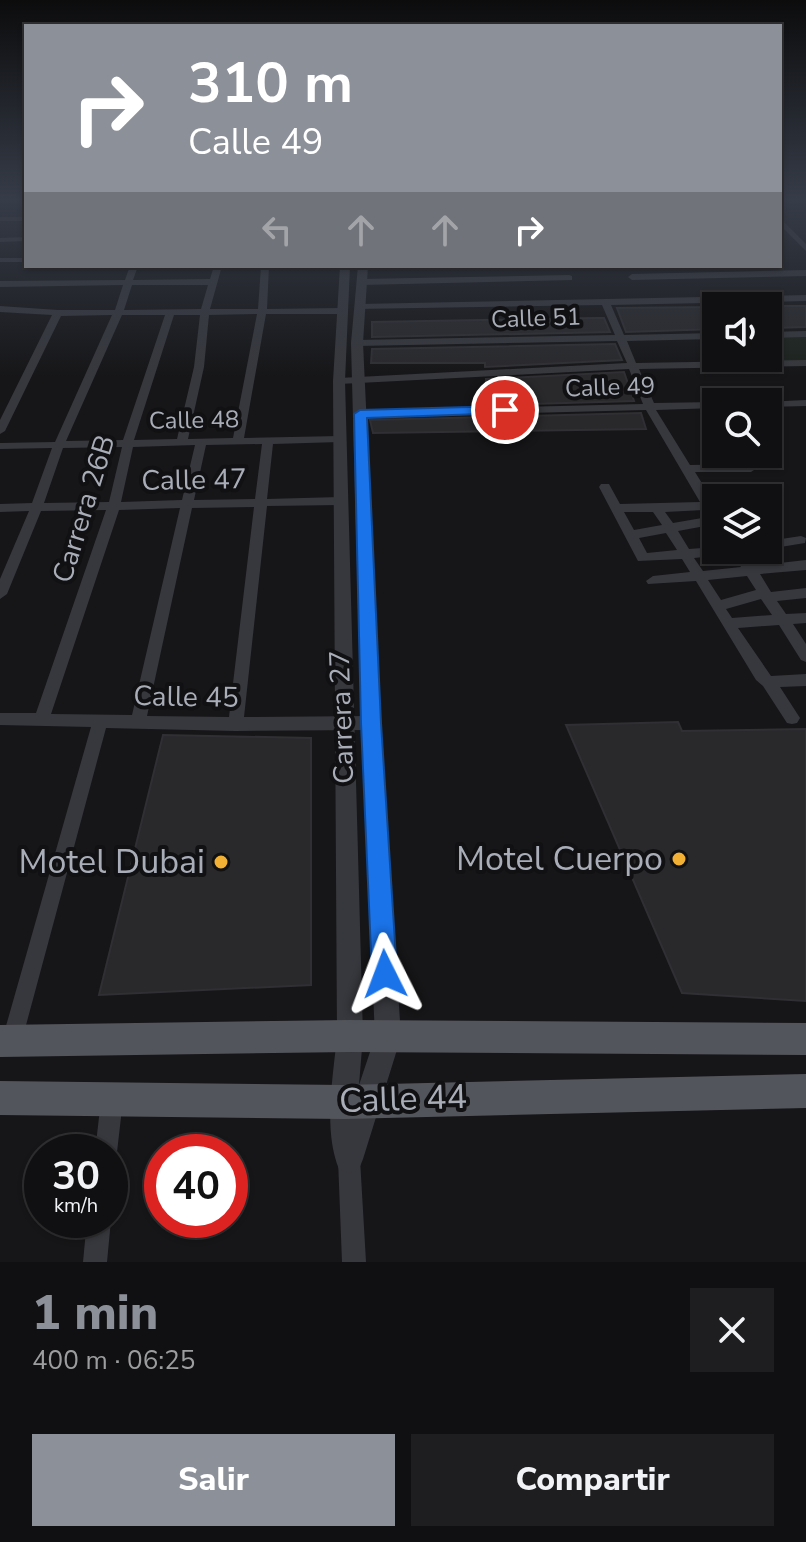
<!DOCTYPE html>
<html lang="es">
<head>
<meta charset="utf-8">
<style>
	:root { --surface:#101012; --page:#1e1e20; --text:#f1f3f6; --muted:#9c9d9f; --line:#303032; --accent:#8c9099 }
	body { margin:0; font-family:"Nunito Sans",sans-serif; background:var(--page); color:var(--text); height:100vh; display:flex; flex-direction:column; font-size:30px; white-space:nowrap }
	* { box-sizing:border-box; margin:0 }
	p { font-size:26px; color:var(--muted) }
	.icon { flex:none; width:44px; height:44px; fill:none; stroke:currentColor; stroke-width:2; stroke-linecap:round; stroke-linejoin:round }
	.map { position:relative; height:1262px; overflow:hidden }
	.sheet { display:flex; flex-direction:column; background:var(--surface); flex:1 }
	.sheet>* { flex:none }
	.guide { position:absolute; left:24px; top:24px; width:758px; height:244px; border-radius:0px; box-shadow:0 2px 6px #0004,0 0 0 2px var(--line); background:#8c9099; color:#fff; overflow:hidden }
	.controls { position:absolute; left:702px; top:292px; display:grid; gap:16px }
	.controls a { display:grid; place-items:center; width:80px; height:80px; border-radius:0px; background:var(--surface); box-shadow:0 2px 6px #0004,0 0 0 2px var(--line); font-size:40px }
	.speed { position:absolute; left:24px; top:1134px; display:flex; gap:16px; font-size:40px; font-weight:700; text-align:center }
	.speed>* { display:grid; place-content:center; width:104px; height:104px; border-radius:50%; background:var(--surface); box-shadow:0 2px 6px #0004,0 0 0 2px var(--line); line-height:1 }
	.speed small { font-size:20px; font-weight:400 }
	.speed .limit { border:12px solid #d22; background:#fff; color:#111 }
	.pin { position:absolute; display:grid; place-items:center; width:68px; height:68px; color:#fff; margin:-34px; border:4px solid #fff; border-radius:50%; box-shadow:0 2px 8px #0007 }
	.me { position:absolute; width:88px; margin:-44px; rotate:357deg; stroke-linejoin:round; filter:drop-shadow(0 0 6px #0008) }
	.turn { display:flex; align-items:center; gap:28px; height:168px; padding:0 32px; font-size:36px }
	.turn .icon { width:104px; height:104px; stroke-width:2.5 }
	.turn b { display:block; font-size:56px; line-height:68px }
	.lanes { display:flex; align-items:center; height:76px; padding:0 32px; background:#0003; justify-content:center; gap:40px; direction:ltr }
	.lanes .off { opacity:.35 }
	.round { display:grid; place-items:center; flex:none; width:84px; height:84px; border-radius:0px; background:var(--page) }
	.overview { display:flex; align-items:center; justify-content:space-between; height:136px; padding:0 32px }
	h1 { font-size:48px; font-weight:800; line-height:60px; color:var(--accent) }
	.primary-button { display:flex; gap:16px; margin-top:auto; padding:16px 32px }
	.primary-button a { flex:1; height:92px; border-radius:0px; background:var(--accent); color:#fff; font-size:32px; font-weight:800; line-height:92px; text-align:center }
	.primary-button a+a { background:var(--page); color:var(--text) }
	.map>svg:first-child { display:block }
</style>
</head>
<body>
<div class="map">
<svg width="806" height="1262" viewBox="0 0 806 1262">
	<rect width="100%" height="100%" fill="#161618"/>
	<path fill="#1c231d" d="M806,334V363L741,364L737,358H768V335Z"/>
	<path fill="#29292c" stroke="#303034" stroke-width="2" d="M770,306H806V327L772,328L768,317L777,316Z
		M716,307V329L626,332L617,308Z
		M596,318H604L610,332L372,337V322Z
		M615,344L622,360L485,367V363H371L372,349Z
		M624,372L634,401L531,404L528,392L486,393V379Z
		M641,413L646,429L373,433L370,420Z
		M678,722L682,731L806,729V1001L682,993L566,725Z
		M163,735L311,738V985L99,995Z"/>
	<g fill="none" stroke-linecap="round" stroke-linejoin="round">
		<path fill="#37383d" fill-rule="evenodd" d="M0,217H26V221H0Z
			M780,218L806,244V251L780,225Z
			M26,237V241L0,242V238Z
			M0,258H26V262H0Z
			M130,266H138L133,280L210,279L214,266H222L210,309H258L261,266H269L267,309L341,308L345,311L341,314H266L244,438L340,436L345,439L340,442L273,444L267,499L340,497L346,501L340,505L267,506L244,717L371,716L376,718L379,723L376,728L371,730L236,731L106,728L22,1040L19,1047L12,1050L5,1047L2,1040L91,727L0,725V713H36L106,510L41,511L7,594L0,599V579L29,511L0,512V504L32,503L52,448L0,449V443L55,442L112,315L61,316L5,431L0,434V420L52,315L0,312V306L58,310H115L123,285L0,287V281L125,280ZM132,285H208L201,309L124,310ZM257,314L233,438L188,439L204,367L209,315ZM122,315H165L123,440L66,441ZM174,315H200L194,367L177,439L134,440ZM262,444L255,499L194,500L206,445ZM195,445L182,500L121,502L133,447ZM122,447L109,502L44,503L63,448ZM254,507L229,717L147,716L192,508ZM180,508L132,715L51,714L119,510Z
			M806,270V276L632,280L628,277L632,274Z
			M569,275L572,276V280L361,285L357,282L361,279Z
			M806,295V301L611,305L624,335L716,333V339L627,341L636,363L806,360V366L639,369L654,403L716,402H717L716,408L656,410L690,465L751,464L757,468L751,472H695C706,490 716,503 716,524L678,531L689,549L716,547V550H744L754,566L806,560V570L760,574L771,592L806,588V598L777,601L786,614L806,613V623L793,624L806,644V662L801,660L779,625L738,628L771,676L806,674V686L780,687L800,718L797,723L792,724L787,723L763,686L756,680L696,581L648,584L646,581L653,576L690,572L682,559L638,561L599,487L601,484H609L620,504L700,502L646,410L360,417L355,414L360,411L643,404L629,369L339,384L334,381L339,378L627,363L617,341L357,346L352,343L357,340L615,335L602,305L356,309L355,307L359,304ZM704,510L708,517L673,523L665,512ZM624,512H653L662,525L634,530ZM666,533L677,550L647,553L639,538ZM733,554L741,567L703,571L694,558ZM747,576L756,590L721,600L708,580ZM761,599L772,615L732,618L726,609Z
			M806,331V337L768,338V332Z
			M806,400V406L768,407V402H764Z
			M801,536L806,538L805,543L768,549V541Z
			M112,1089L120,1092L123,1100L117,1152L114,1160L110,1161V1152H95L101,1100L104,1092Z
			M349,1148L357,1151L360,1159L366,1262H342L338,1159L341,1151Z
			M110,1219L111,1220L107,1262H83L87,1220Z"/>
		<path fill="#37383d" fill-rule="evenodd" d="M340,266H350L345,381L363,1036L359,1085L375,1037L361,723L351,343L358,266H368L363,343L381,723L401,1037L363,1159L359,1169L349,1173L339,1169C323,1130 333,1078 337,1036L333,381Z"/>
		<path fill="#53555c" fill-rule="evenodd" d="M350,1020L806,1023V1055L350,1052L0,1057V1025Z
			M806,1074V1108L344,1119L0,1115V1081L344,1085Z"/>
	</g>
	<linearGradient id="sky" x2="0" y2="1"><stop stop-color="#0c0c0d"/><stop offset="0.53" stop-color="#363c48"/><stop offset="1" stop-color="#363c48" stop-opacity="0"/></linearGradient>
	<rect width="806" height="377" fill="url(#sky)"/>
	<path fill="#1a73e8" stroke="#114b97" stroke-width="2" d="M505,406L512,410L510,413L367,418L381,723L397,974L394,983L385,987L376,983L372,974L361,723L354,414L360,410Z"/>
	<g fill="#f2b134" stroke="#111113" stroke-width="3">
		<circle cx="679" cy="859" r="8"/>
		<circle cx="221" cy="862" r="8"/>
	</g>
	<g text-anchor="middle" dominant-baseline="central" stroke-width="8" stroke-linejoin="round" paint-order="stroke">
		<g font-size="24" fill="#a8adb8" stroke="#111113">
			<text transform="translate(536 318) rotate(-2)">Calle 51</text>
			<text transform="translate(610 387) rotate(-2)">Calle 49</text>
			<text transform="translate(194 420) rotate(-1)">Calle 48</text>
		</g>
		<g font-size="28" fill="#a8adb8" stroke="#111113">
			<text transform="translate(194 480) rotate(-1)">Calle 47</text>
			<text transform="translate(84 509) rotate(-73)">Carrera 26B</text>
			<text transform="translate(186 697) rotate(1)">Calle 45</text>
			<text transform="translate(342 717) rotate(-92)">Carrera 27</text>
		</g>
		<g font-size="34" fill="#a8adb8" stroke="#111113" text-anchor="end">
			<text x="663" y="859">Motel Cuerpo</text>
			<text x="205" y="862">Motel Dubai</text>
		</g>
		<g font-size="34" fill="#a8adb8" stroke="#111113">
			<text transform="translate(403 1099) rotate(-2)">Calle 44</text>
		</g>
	</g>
</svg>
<div class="controls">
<a><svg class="icon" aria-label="sound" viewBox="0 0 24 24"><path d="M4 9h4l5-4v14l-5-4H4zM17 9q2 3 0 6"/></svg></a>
<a><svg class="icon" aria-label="search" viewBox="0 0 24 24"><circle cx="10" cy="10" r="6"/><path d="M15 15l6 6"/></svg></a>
<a><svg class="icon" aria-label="layers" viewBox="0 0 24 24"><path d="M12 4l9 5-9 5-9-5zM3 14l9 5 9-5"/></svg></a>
</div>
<div class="speed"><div>30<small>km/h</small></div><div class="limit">40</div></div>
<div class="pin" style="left:505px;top:410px;background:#d93025"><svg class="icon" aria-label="arrive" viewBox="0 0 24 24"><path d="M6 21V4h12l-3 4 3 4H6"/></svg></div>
<svg class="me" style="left:385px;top:974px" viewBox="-20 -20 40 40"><path d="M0-17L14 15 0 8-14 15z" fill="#1a73e8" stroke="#fff" stroke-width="4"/></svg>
<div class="guide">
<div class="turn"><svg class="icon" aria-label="right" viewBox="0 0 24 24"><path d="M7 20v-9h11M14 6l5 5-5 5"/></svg><div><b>310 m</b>Calle 49</div></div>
<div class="lanes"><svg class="icon off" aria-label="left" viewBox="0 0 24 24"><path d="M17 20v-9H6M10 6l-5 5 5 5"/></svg><svg class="icon off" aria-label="ahead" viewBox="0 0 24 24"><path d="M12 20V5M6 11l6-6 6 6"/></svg><svg class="icon off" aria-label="ahead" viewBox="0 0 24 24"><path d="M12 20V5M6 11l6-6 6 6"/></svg><svg class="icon" aria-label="right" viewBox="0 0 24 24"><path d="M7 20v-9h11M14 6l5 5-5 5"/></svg></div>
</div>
</div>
<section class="sheet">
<div class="overview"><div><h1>1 min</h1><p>400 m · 06:25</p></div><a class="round"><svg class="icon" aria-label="close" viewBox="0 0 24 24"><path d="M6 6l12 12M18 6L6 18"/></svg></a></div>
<div class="primary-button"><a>Salir</a><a>Compartir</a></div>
</section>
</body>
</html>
